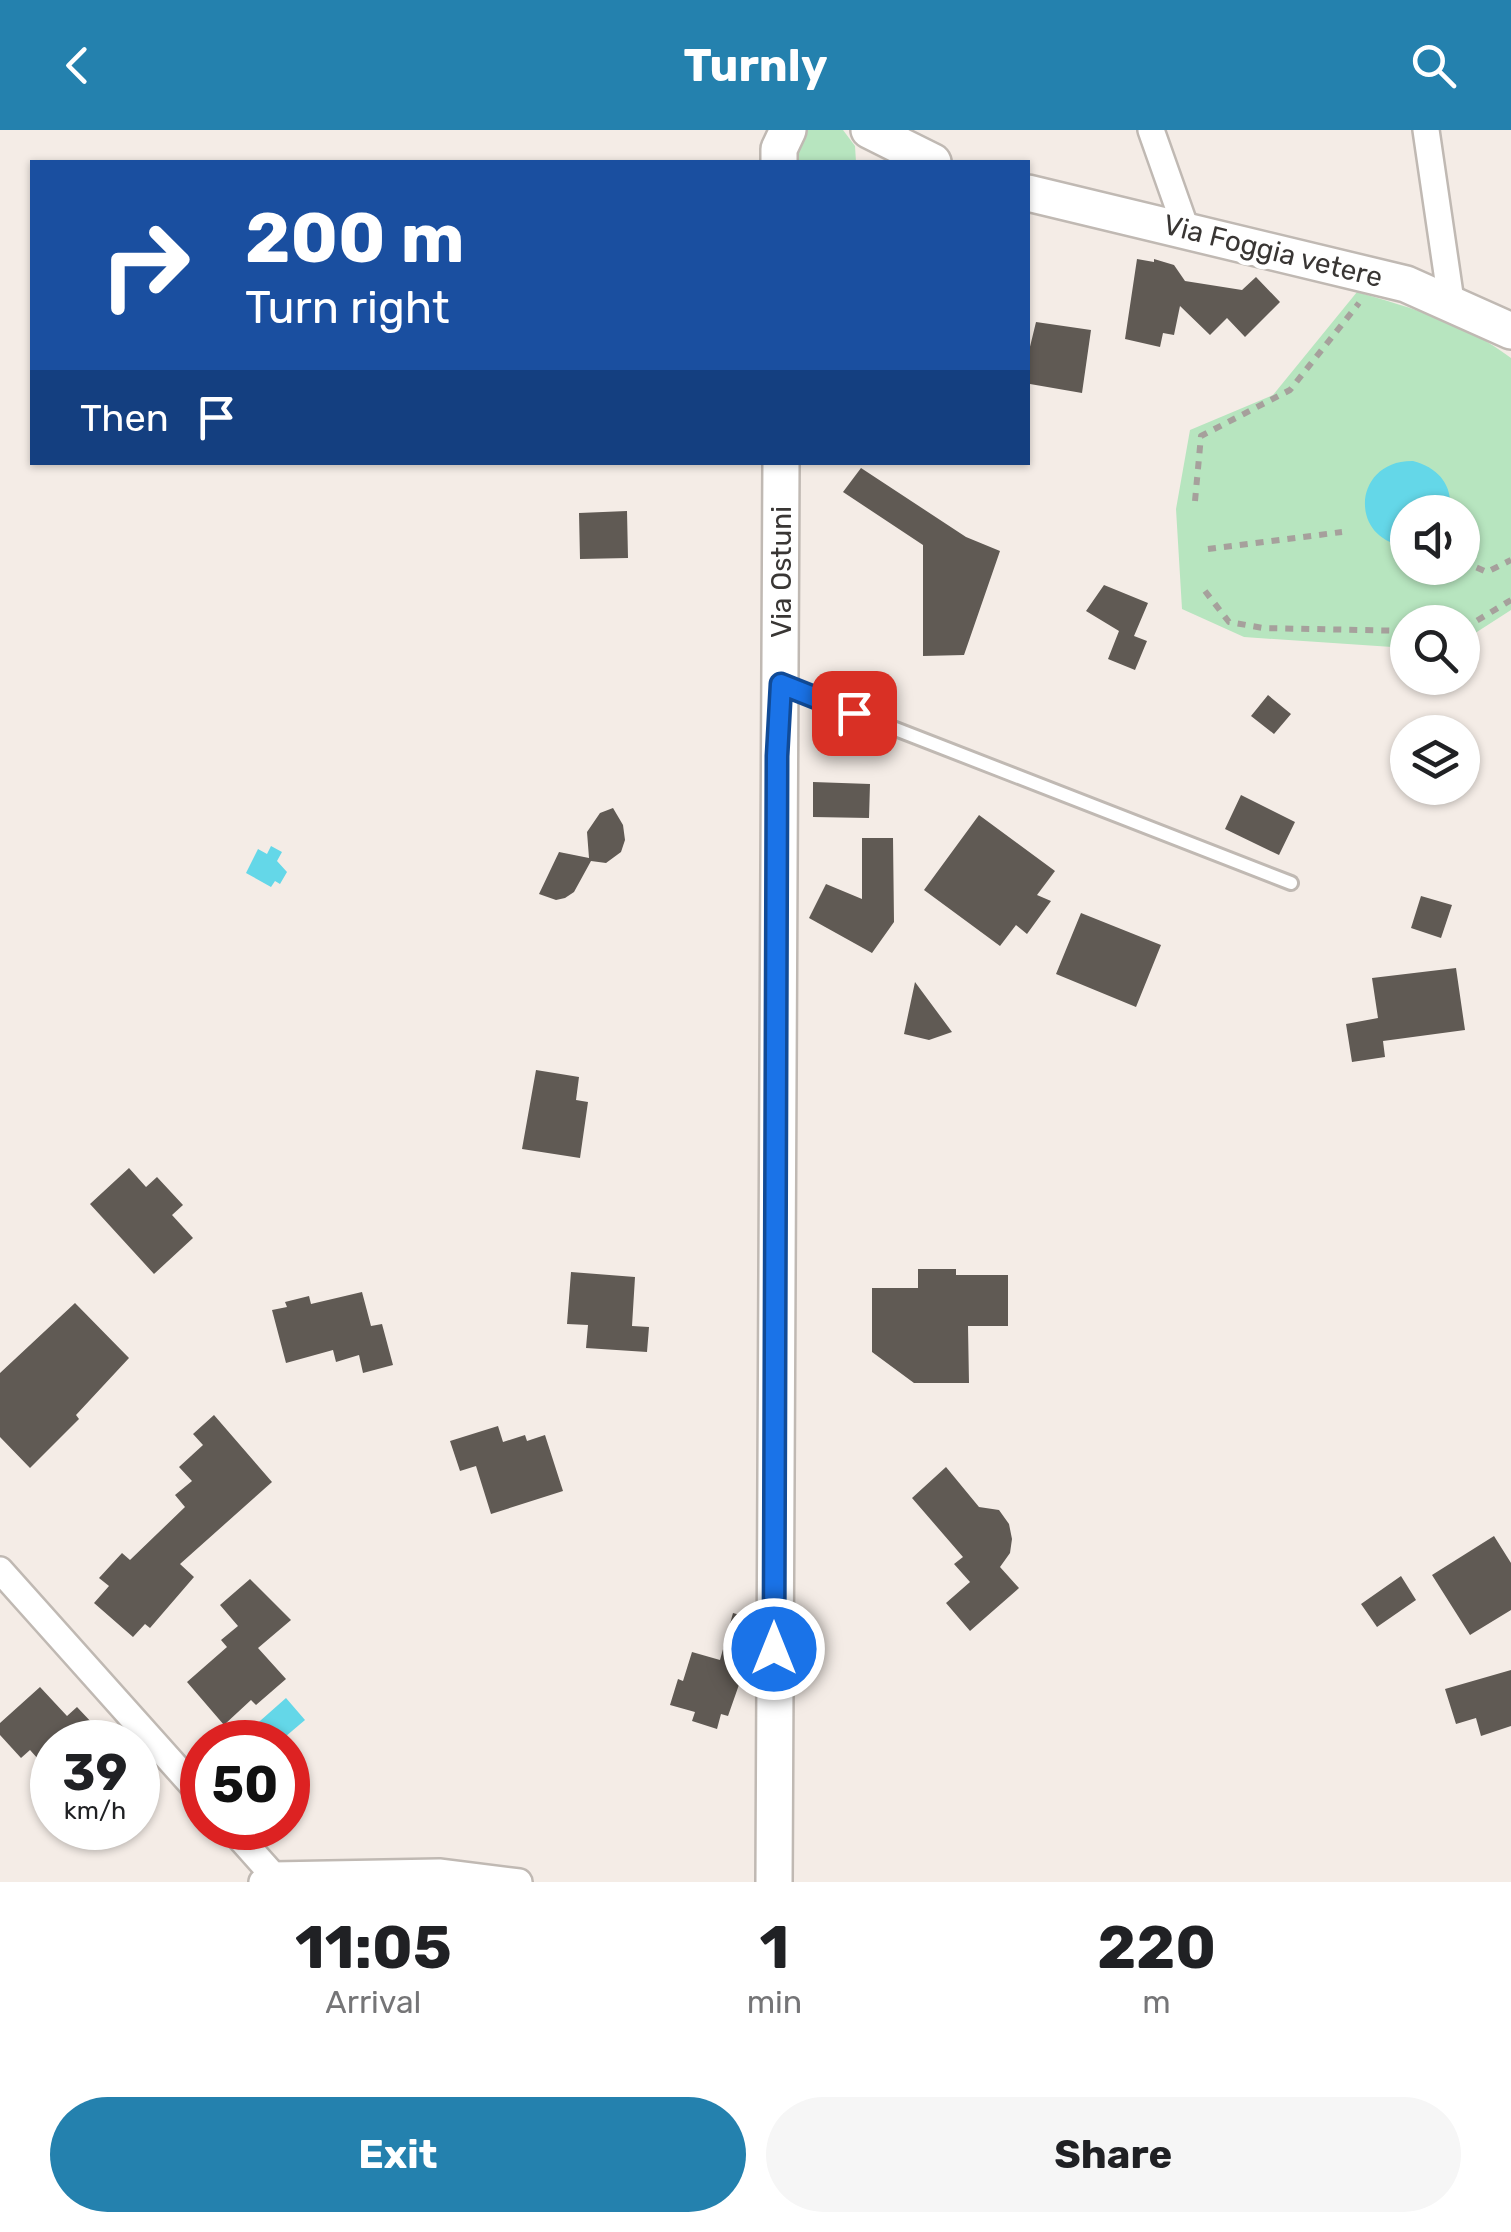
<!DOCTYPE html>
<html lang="en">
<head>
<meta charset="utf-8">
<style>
	:root { --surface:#fff; --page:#f6f6f6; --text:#202124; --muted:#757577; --accent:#2481ae }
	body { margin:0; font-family:Rubik,sans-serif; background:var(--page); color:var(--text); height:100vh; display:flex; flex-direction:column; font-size:38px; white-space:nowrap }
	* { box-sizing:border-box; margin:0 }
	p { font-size:32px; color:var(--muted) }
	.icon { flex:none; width:55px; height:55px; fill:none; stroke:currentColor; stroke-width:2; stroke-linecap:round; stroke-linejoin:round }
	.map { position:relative; height:1752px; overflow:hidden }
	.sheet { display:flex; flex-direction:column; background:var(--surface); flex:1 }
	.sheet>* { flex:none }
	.hud { position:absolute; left:30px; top:30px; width:1000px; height:305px; border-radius:0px; box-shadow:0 2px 8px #0004; background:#1a4fa0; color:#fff; overflow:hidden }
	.fabs { position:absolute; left:1390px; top:365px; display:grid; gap:20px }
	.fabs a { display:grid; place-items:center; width:90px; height:90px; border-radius:50%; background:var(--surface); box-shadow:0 2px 8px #0004; font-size:50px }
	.speed { position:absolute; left:30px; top:1590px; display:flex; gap:20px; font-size:50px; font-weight:700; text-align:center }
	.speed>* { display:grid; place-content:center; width:130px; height:130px; border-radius:50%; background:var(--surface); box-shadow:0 2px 8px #0004; line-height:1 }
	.speed small { font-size:25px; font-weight:400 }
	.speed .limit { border:15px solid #d22; background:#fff; color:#111 }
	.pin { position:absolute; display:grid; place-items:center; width:85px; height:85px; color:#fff; margin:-42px; border-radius:20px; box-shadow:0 5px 15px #0006 }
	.me { position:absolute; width:110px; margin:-55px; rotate:0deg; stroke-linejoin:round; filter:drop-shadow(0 0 8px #0008) }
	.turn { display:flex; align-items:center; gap:35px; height:210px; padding:0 50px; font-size:45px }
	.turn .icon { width:130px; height:130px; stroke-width:2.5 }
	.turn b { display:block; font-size:70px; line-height:85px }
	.then { display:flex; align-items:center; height:95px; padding:0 50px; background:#0003; gap:20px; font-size:38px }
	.eta { display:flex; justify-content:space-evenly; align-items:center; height:170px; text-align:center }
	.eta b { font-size:60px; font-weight:700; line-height:70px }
	.primary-button { display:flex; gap:20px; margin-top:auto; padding:20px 50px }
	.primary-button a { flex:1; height:115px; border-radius:60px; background:var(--accent); color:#fff; font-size:40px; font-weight:700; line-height:115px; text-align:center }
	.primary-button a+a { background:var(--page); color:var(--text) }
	header { display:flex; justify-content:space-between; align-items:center; height:130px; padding:0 50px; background:var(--accent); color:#fff; font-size:45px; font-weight:700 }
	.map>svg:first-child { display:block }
</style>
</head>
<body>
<header><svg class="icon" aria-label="back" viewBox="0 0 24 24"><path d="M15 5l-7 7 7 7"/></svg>Turnly<svg class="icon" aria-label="search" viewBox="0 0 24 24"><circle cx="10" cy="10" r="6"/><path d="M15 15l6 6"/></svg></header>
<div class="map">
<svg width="1511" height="1752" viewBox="0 0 1511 1752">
	<rect width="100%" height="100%" fill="#f4ece6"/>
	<path fill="#b7e5bf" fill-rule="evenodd" d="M803,0H843L855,16L856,32H789Z
		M1357,162C1412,178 1465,193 1511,228V480L1466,509L1463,510L1462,492H1408L1407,518L1244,507L1182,479L1176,379L1190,300L1273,265ZM1408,382H1462V438H1408Z"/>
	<path fill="#64d7e8" d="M1413,331C1439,338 1453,355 1450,382H1408L1407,416C1348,411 1352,330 1413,331Z
		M271,716L282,722L277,731L287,742L280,754L275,751L271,757L246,743L258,719L267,724Z
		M286,1568L305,1590L279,1612H236Z"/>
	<path fill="#605a54" d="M1137,129L1154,132V129L1174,135L1185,151L1242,160L1256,147L1280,172L1245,207L1227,188L1210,205L1180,176L1174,205L1163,203L1160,217L1125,209Z
		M1036,192L1091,200L1082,263L1030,254L1028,225Z
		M861,338L966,407L1000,421L964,525L923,526V415L843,362Z
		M627,381L628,428L580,429L579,383Z
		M1104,455L1148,473L1134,506L1147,511L1135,540L1108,529L1119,501L1086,481Z
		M1268,565L1291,584L1274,604L1251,586Z
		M813,652L870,654L869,688L813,687Z
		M1241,665L1295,692L1279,725L1225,699Z
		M613,678L623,695L625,710L621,722L606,733L591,731L574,762L565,768L556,770L539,764L559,722L589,728L587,702L600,683Z
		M979,685L1055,741L1037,765L1051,771L1027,804L1016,795L1000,816L924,760Z
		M862,708H893L894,792L872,823L809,788L826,754L862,769Z
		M1421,766L1452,775L1441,808L1411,798Z
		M1081,783L1161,815L1136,877L1056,844Z
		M1456,838L1465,900L1383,911L1385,927L1352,932L1346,894L1378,888L1372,848Z
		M915,852L952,902L929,910L904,904Z
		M536,940L579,947L576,970L588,972L580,1028L522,1019Z
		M129,1038L146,1057L157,1047L183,1075L172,1085L193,1108L154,1144L90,1074Z
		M918,1139H956V1145H1008V1196H968L969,1253H914L872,1222V1158H918Z
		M571,1142L635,1147L632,1196L649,1197L647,1222L586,1218L588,1195L567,1194Z
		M362,1162L371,1196L382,1194L393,1235L363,1243L359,1225L336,1232L333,1220L286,1233L272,1180L287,1177L285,1172L309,1166L311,1174Z
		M75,1173L129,1228L76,1285L79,1289L30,1338L0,1307V1243Z
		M214,1285L272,1352L180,1434L194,1447L150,1498L145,1494L133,1507L94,1473L109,1456L99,1448L122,1423L130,1430L185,1377L175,1365L192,1351L179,1337L203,1315L193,1304Z
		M498,1296L503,1312L525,1305L527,1311L545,1305L563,1361L491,1384L476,1336L460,1341L450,1311Z
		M946,1337L979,1377L999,1380L1009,1394L1012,1409L1010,1423L1000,1437L1019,1458L970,1501L946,1473L970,1452L954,1434L963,1427L912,1368Z
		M1494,1406L1511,1433V1480L1470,1505L1432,1445Z
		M1401,1446L1416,1470L1377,1497L1361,1474Z
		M250,1449L291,1490L258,1518L286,1549L256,1575L251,1570L224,1595L187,1552L227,1517L221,1510L238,1496L220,1475Z
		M733,1483L754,1489V1512L728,1586L721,1584L717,1599L692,1591L695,1582L670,1575L678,1549L683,1551L692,1522L720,1530Z
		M1511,1540V1596L1481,1606L1476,1588L1456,1594L1445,1559Z
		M40,1557L67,1586L77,1577L94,1595L75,1612H52V1633L47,1639L30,1620L21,1628L0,1605V1593Z"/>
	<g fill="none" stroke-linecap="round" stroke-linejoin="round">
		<defs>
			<path id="lane" d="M785,556L1291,753"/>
			<path id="street" d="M1151,0L1186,99
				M1426,0L1451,171
				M0,1440L202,1666
				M231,1698L273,1745
				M262,1752L273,1745L439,1742L519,1752"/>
			<path id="secondary" d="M869,0L933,32
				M779,32V19L788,0
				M1028,63L1406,154L1511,201
				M774,1752L781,332"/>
		</defs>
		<use href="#lane" stroke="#c0b9b3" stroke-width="18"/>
		<use href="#street" stroke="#c0b9b3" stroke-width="30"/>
		<use href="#secondary" stroke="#c0b9b3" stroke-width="40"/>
		<path stroke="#a6a09c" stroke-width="6" stroke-dasharray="8 8" stroke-linecap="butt" d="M1195,371L1201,306L1290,260L1359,173
			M1208,419L1342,402
			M1462,431L1487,442L1511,430
			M1205,461L1229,492L1263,498L1408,501
			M1462,495L1473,493L1511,470"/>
		<use href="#lane" stroke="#fff" stroke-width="12"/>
		<use href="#street" stroke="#fff" stroke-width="25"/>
		<use href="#secondary" stroke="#fff" stroke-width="35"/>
	</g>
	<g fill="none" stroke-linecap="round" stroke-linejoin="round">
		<defs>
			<path id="route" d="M774,1519L777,626L781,554L854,583"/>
		</defs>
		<use href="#route" stroke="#114b97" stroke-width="25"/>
		<use href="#route" stroke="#1a73e8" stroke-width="18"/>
	</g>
	<g text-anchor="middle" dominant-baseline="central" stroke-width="10" stroke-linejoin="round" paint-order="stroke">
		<g font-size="28" fill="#393634" stroke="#fff">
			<text transform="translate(1273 121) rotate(14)">Via Foggia vetere</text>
			<text transform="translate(781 442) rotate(-90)">Via Ostuni</text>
		</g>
	</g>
</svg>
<div class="fabs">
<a><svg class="icon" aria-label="sound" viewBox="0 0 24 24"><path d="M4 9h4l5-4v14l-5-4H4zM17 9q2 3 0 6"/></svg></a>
<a><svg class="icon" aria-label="search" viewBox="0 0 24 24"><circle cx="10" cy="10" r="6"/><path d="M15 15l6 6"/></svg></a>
<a><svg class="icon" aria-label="layers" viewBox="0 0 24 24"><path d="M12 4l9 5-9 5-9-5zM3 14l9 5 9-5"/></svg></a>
</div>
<div class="speed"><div>39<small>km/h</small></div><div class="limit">50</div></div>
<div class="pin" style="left:854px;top:583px;background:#d93025"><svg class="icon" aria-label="arrive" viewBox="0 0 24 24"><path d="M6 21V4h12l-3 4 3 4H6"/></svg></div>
<svg class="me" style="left:774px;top:1519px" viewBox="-20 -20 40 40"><circle r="17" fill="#1a73e8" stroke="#fff" stroke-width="3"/><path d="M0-11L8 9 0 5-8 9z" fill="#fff"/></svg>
<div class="hud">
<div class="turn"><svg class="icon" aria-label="right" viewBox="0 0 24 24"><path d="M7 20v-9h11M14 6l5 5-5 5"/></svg><div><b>200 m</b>Turn right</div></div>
<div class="then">Then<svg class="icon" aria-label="arrive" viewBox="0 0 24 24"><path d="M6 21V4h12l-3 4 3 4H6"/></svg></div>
</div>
</div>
<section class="sheet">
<div class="eta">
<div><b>11:05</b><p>Arrival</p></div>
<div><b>1</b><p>min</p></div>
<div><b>220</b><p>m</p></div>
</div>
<div class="primary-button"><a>Exit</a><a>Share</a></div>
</section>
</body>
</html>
